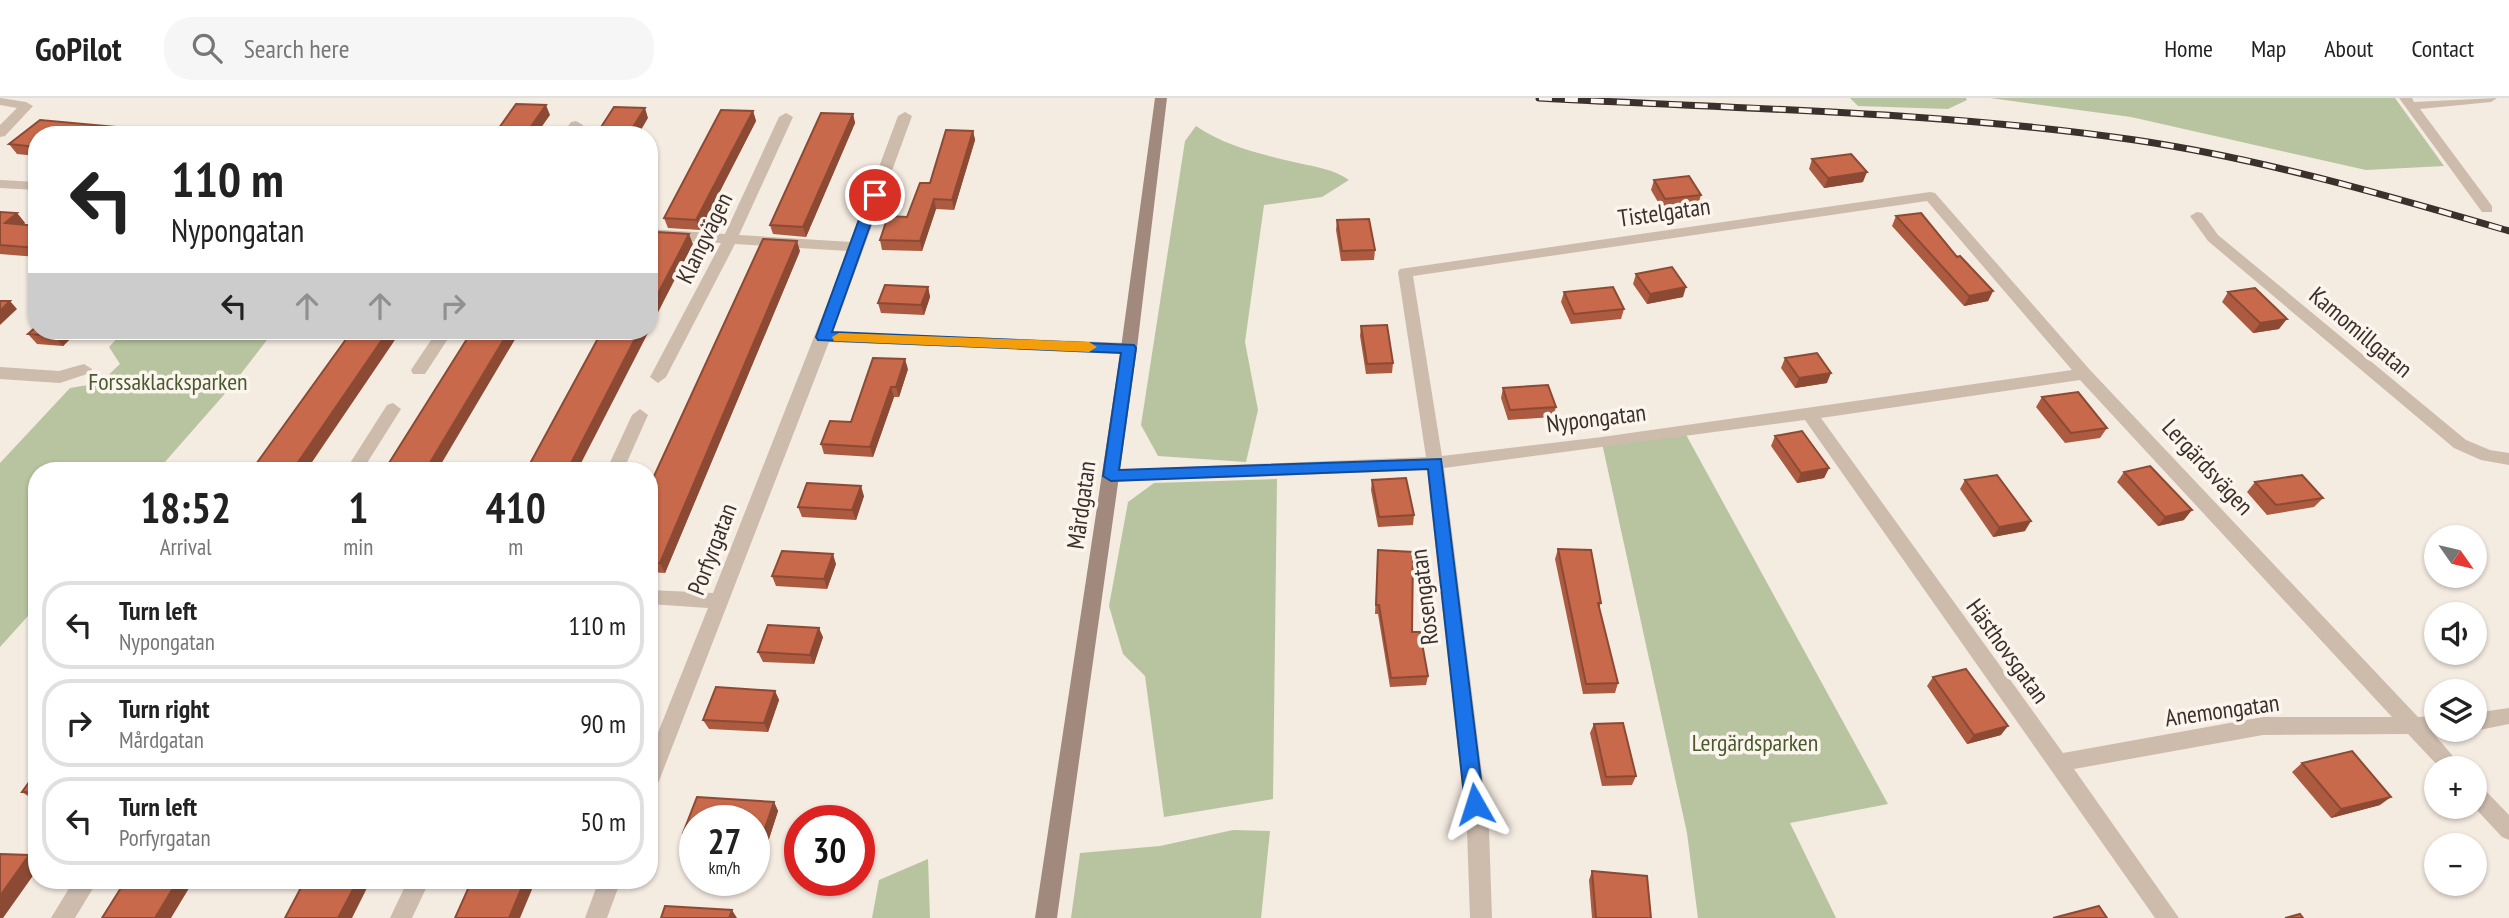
<!DOCTYPE html>
<html lang="en">
<head>
<meta charset="utf-8">
<style>
	:root { --surface:#fff; --page:#f6f6f6; --text:#222; --muted:#767676; --line:#e0e0e0 }
	body { margin:0; font-family:"PT Sans Narrow",sans-serif; background:var(--page); color:var(--text); height:100vh; display:flex; flex-direction:column; font-size:26px; white-space:nowrap }
	* { box-sizing:border-box; margin:0 }
	p { font-size:23px; color:var(--muted) }
	.icon { flex:none; width:38px; height:38px; fill:none; stroke:currentColor; stroke-width:2; stroke-linecap:round; stroke-linejoin:round }
	.map { position:relative; flex:1; overflow:hidden }
	.side { position:absolute; left:28px; top:364px; width:630px; height:427px; display:flex; flex-direction:column; background:var(--surface); border-radius:28px; box-shadow:0 2px 5px #0004 }
	.side>* { flex:none }
	.banner { position:absolute; left:28px; top:28px; width:630px; height:214px; border-radius:28px; box-shadow:0 2px 5px #0004; background:#fff; color:var(--text); overflow:hidden }
	.needle { width:46px; rotate:124deg }
	.tools { position:absolute; left:2424px; top:427px; display:grid; gap:14px }
	.tools a { display:grid; place-items:center; width:63px; height:63px; border-radius:50%; background:var(--surface); box-shadow:0 2px 5px #0004; font-size:35px }
	.speed { position:absolute; left:679px; top:707px; display:flex; gap:14px; font-size:35px; font-weight:700; text-align:center }
	.speed>* { display:grid; place-content:center; width:91px; height:91px; border-radius:50%; background:var(--surface); box-shadow:0 2px 5px #0004; line-height:1 }
	.speed small { font-size:18px; font-weight:400 }
	.speed .limit { border:10px solid #d22; background:#fff; color:#111 }
	.pin { position:absolute; display:grid; place-items:center; width:60px; height:60px; color:#fff; margin:-30px; border:4px solid #fff; border-radius:50%; box-shadow:0 2px 7px #0007 }
	.me { position:absolute; width:77px; margin:-38px; rotate:354deg; stroke-linejoin:round; filter:drop-shadow(0 0 5px #0008) }
	.turn { display:flex; align-items:center; gap:24px; height:147px; padding:0 28px; font-size:32px }
	.turn .icon { width:91px; height:91px; stroke-width:2.5 }
	.turn b { display:block; font-size:49px; line-height:60px }
	.lanes { display:flex; align-items:center; height:66px; padding:0 28px; background:#0003; justify-content:center; gap:35px; direction:ltr }
	.lanes .off { opacity:.35 }
	.eta { display:flex; justify-content:space-evenly; align-items:center; height:119px; text-align:center }
	.eta b { font-size:42px; font-weight:600; line-height:49px }
	ul { padding:0; list-style:none }
	li { display:flex; align-items:center; gap:21px; height:88px; margin:0 14px 10px; padding:0 14px; border:4px solid var(--line); border-radius:28px }
	li div { flex:1 }
	li b { display:block; font-size:26px }
	li em { font-style:normal }
	header { display:flex; align-items:center; gap:42px; box-sizing:border-box; height:98px; padding:0 35px; background:var(--surface); border-bottom:2px solid var(--line) }
	header strong { font-size:33px }
	nav { display:flex; gap:38px; margin-inline-start:auto; font-size:24px }
	.search { width:490px; height:63px; background:var(--page); display:flex; align-items:center; gap:18px; box-sizing:border-box; padding:0 24px; border-radius:28px; color:var(--muted); font-size:26px }
	.map>svg:first-child { display:block }
</style>
</head>
<body>
<header>
<strong>GoPilot</strong>
<div class="search"><svg class="icon" aria-label="search" viewBox="0 0 24 24"><circle cx="10" cy="10" r="6"/><path d="M15 15l6 6"/></svg>Search here</div>
<nav><a>Home</a><a>Map</a><a>About</a><a>Contact</a></nav>
</header>
<div class="map">
<svg width="2509" height="820" viewBox="0 0 2509 820">
	<rect width="100%" height="100%" fill="#f4ebe1"/>
	<path fill="#b8c4a0" d="M1850,0H1966L1967,2L1948,11L1858,8Z
		M1990,0H2395L2444,68L2366,72L2131,19Z
		M1196,28C1227,49 1261,56 1298,65C1316,69 1333,71 1349,82L1322,99L1264,107L1245,244L1258,312L1246,364L1158,358L1141,327L1185,43Z
		M124,233H274L229,291L157,373H37V508L0,549V365L70,290L100,285L120,266L109,249Z
		M1684,333L1888,706L1790,725L1836,820H1698L1687,735L1602,345Z
		M1277,381L1273,701L1164,719L1145,578L1123,556L1109,508L1128,404L1154,385Z
		M1233,732L1270,733L1261,820H1071L1080,755L1160,748Z
		M928,761L930,820H872L879,782Z"/>
	<g fill="none" stroke-linecap="round" stroke-linejoin="round">
		<path fill="#cdbbac" fill-rule="evenodd" d="M0,0L26,4L33,8L5,38L0,39V27L17,10L0,7Z
			M2399,0H2412L2414,4L2497,0L2491,4L2420,11L2492,108V114H2482Z
			M905,14L912,18L833,234L1129,245L1137,250L1129,255L829,244L659,683L656,689L649,692V657L708,510L649,506V492L713,495L848,153L735,146L666,279L658,285L650,279L721,145L649,141V131L725,136L779,19L786,15L793,19L739,137L851,144L898,18Z
			M576,23L583,27L576,37H562L571,24Z
			M0,82L37,84V92L0,90Z
			M1930,94L1935,95L2090,272L2418,619L2436,618V632H2444L2434,636L2463,670H2440L2408,636L2263,637L2074,671L2179,820H2155L1805,322L1444,370L1489,732L1492,820H1470L1467,732L1427,372L1110,384L1101,378L1110,372L1426,359L1398,174L1400,171ZM1927,103L2072,272L1602,339L1442,358L1413,178ZM2080,282L2392,619H2263L2063,655L1821,320Z
			M2197,114L2202,115L2218,137L2466,342L2490,352L2509,355V367L2481,362L2454,350L2208,143L2190,118Z
			M437,233H453L425,276H413L411,272Z
			M84,266L92,271L90,275L60,285L0,281V269L59,273Z
			M393,305L401,311L362,373H345L387,307Z
			M640,311L648,317L623,373H606L632,317Z
			M2509,610V626L2474,633L2472,632H2474V615Z
			M2474,685L2481,688L2509,717V742L2502,739L2474,709Z
			M74,782H98L75,820H51Z
			M408,782H430L412,820H390Z
			M599,782H621L607,820H585Z"/>
		<path fill="#a18a7d" fill-rule="evenodd" d="M1155,0H1167L1137,250L1057,820H1035L1121,250Z"/>
		<defs>
			<path id="rail" d="M1539,0C1737,11 1938,13 2135,42C2263,61 2385,97 2509,133"/>
		</defs>
		<use href="#rail" stroke="#3b302b" stroke-width="7"/>
		<use href="#rail" stroke="#fbf5ee" stroke-width="4.5" stroke-dasharray="13" stroke-linecap="butt"/>
	</g>
	<path fill="#ac5a40" d="M753,13L756,23L700,132L668,130L664,120Z
		M853,16L855,25L806,139L773,136L770,127Z
		M40,22L127,30L128,32L197,37H37V58L17,56L9,46Z
		M973,33L975,42L954,112L936,111L922,153L882,152L880,142L907,119L930,85Z
		M1812,61L1863,84L1824,90L1809,71Z
		M1654,82L1701,97L1698,107L1662,111L1651,92Z
		M0,114L17,115L25,125L23,127L37,128V159L0,156Z
		M1896,118L1957,159L1993,193L1988,203L1964,208L1892,128Z
		M1337,122L1375,152L1374,162L1341,163L1336,132Z
		M800,153L665,475L649,474V389Z
		M1636,176L1683,199L1647,206L1633,186Z
		M928,189L930,199L924,217L881,215L878,205Z
		M1564,194L1624,211L1621,221L1571,226L1561,204Z
		M2228,194L2279,231L2253,235L2222,204Z
		M1361,228L1393,265L1392,275L1366,276L1360,238Z
		M37,233H78L63,248L37,246L28,236Z
		M1785,260L1827,285L1795,290L1781,270Z
		M908,271L899,299H894L873,359L824,356L821,346L851,324Z
		M1503,290L1556,309L1553,319L1508,322L1501,300Z
		M2042,299L2107,330L2100,340L2065,345L2036,309Z
		M1775,338L1829,370L1824,380L1797,385L1771,348Z
		M2124,374L2184,422L2158,428L2117,384Z
		M1372,382L1414,417L1413,427L1378,429L1371,392Z
		M1965,382L2025,433L1993,439L1960,391Z
		M2255,384L2323,400L2314,409L2267,417L2247,394Z
		M864,398L856,422L802,419L798,409Z
		M1558,451L1601,505L1599,510L1618,585L1615,595L1583,596L1555,461Z
		M1378,452L1428,578L1426,587L1390,589L1378,516H1375Z
		M836,466L827,491L776,488L772,478Z
		M823,539L814,566L763,564L758,554Z
		M1933,579L2001,637L1967,646L1927,588Z
		M775,593L779,602L768,634L709,631L703,622Z
		M1594,626L1636,678L1632,687L1602,688L1590,635Z
		M2302,665L2380,707L2331,720L2292,674Z
		M37,673V703L34,702L22,694Z
		M697,699L774,704L778,713L767,747H754V723H695V744H688L683,735Z
		M1592,773L1651,820H1592L1589,782Z"/>
	<path fill="#8c4a34" d="M546,7L550,17L536,37H525Z
		M645,10L648,20L638,37H628Z
		M753,13L756,23L700,132L696,122Z
		M853,16L855,25L806,139L803,129Z
		M973,33L975,42L954,112L952,102Z
		M1867,74L1863,84L1824,90L1828,80Z
		M934,101L936,111L922,153L920,143Z
		M17,115L25,125L13,135L5,125Z
		M689,136L693,146L649,232V213Z
		M797,143L800,153L665,475L660,465Z
		M928,189L930,199L924,217L921,207Z
		M1686,189L1683,199L1647,206L1650,196Z
		M1993,193L1988,203L1964,208L1969,198Z
		M10,203L17,211L0,227V213Z
		M2287,221L2279,231L2253,235L2260,225Z
		M59,233H78L63,248L54,238Z
		M388,233H401L306,373H292Z
		M509,233H520L437,373H425Z
		M639,233H649L577,373H567Z
		M905,261L908,271L899,299L896,289Z
		M1831,275L1827,285L1795,290L1799,280Z
		M891,289L894,299L873,359L870,349Z
		M1829,370L1824,380L1797,385L1801,375Z
		M861,388L864,398L856,422L852,412Z
		M2192,412L2184,422L2158,428L2165,419Z
		M2031,423L2025,433L1993,439L1999,429Z
		M833,456L836,466L827,491L824,481Z
		M819,530L823,539L814,566L810,557Z
		M775,593L779,602L768,634L764,625Z
		M2008,628L2001,637L1967,646L1974,637Z
		M2391,699L2380,707L2331,720L2341,711Z
		M774,704L778,713L767,747L762,739Z
		M29,757L37,763V772L3,820H0V798Z
		M178,782H194L171,820H155Z
		M358,782H371L352,820H338Z
		M525,782H527L533,789L520,820H509Z
		M732,812L737,820H729Z"/>
	<path fill="#c8694b" stroke="#8c4a34" stroke-width="2" d="M516,6L546,7L525,37H494Z
		M614,9L645,10L628,37H596Z
		M721,12L753,13L696,122L664,120Z
		M821,15L853,16L803,129L770,127Z
		M40,22L127,30L124,32L197,37H37V49L9,46Z
		M946,32L973,33L952,102L934,101L920,143L880,142L888,118L907,119L920,85H930Z
		M231,34L259,36L257,37H228Z
		M1851,56L1867,74L1828,80L1812,61Z
		M1689,78L1701,97L1665,101L1654,82Z
		M0,114L17,115L5,125L37,128V150L0,147Z
		M1921,115L1957,159L1960,158L1993,193L1969,198L1896,118Z
		M1369,121L1375,152L1342,153L1337,122Z
		M656,134L689,136L649,213V147Z
		M763,141L797,143L660,465H649V389Z
		M1672,169L1686,189L1650,196L1636,176Z
		M885,187L928,189L921,207L878,205Z
		M1613,189L1624,211L1574,216L1564,194Z
		M2255,190L2287,221L2260,225L2228,194Z
		M0,203H10L0,213Z
		M1387,227L1393,265L1367,266L1361,228Z
		M37,228V233H59L54,238L28,236Z
		M352,233H388L292,373H251Z
		M472,233H509L425,373H384Z
		M602,233H639L567,373H526Z
		M1817,255L1831,275L1799,280L1785,260Z
		M873,260L905,261L896,289H891L870,349L821,346L830,323L851,324Z
		M1548,287L1556,309L1510,312L1503,290Z
		M2078,294L2107,330L2071,335L2042,299Z
		M1802,333L1829,370L1801,375L1775,338Z
		M2150,368L2192,412L2165,419L2124,374Z
		M1997,377L2031,423L1999,429L1965,382Z
		M2302,377L2323,400L2276,407L2255,384Z
		M1406,380L1414,417L1379,419L1372,382Z
		M807,385L861,388L852,412L798,409Z
		M1558,451L1591,452L1601,505H1598L1618,585L1586,586Z
		M1378,452L1413,454L1412,534H1420L1428,578L1391,580L1379,507H1376Z
		M782,453L833,456L824,481L772,478Z
		M768,527L819,530L810,557L758,554Z
		M1966,571L2008,628L1974,637L1933,579Z
		M716,589L775,593L764,625L703,622Z
		M1623,625L1636,678L1606,679L1594,626Z
		M2352,653L2391,699L2341,711L2302,665Z
		M37,673V694H22Z
		M697,699L774,704L762,739L754,738V723H695V736L683,735Z
		M0,756L29,757L0,798Z
		M1592,773L1647,778L1651,820H1596Z
		M126,782H178L155,820H102Z
		M305,782H358L338,820H285Z
		M472,782H525L509,820H455Z
		M665,808L732,812L729,820H661Z
		M2099,808L2107,820H2053Z
		M2300,816L2303,820H2285Z"/>
	<path fill="#1a73e8" stroke="#114b97" stroke-width="2" d="M875,93L881,97L832,234L1134,247L1136,250L1119,372L1441,361L1484,706L1481,712L1475,714L1468,712L1465,706L1428,371L1111,383L1103,378L1121,255L818,242L816,239L868,97Z"/>
	<path fill="#f59e0b" d="M839,235L1089,244L1097,249L1089,254L834,243L832,239Z"/>
	<g text-anchor="middle" dominant-baseline="central" stroke-width="7" stroke-linejoin="round" paint-order="stroke">
		<g font-size="24" fill="#3b302b" stroke="#fbf5ee">
			<text transform="translate(1664 114) rotate(-8)">Tistelgatan</text>
			<text transform="translate(704 140) rotate(-64)">Klangvägen</text>
			<text transform="translate(2361 234) rotate(40)">Kamomillgatan</text>
			<text transform="translate(1596 320) rotate(-7)">Nypongatan</text>
			<text transform="translate(2208 369) rotate(47)">Lergärdsvägen</text>
			<text transform="translate(1081 407) rotate(-82)">Mårdgatan</text>
			<text transform="translate(712 451) rotate(-69)">Porfyrgatan</text>
			<text transform="translate(1424 499) rotate(-97)">Rosengatan</text>
			<text transform="translate(2008 553) rotate(54)">Hästhovsgatan</text>
			<text transform="translate(2222 612) rotate(-8)">Anemongatan</text>
		</g>
		<g font-size="24" fill="#4a5a2e" stroke="#fbf5ee">
			<text x="168" y="283">Forssaklacksparken</text>
			<text x="1755" y="644">Lergärdsparken</text>
		</g>
	</g>
</svg>
<div class="tools">
<a><svg class="needle" viewBox="-14 -14 28 28"><path d="M0-13l5 13h-10z" fill="#e53935"/><path d="M0 13l5-13h-10z" fill="#767676"/></svg></a>
<a><svg class="icon" aria-label="sound" viewBox="0 0 24 24"><path d="M4 9h4l5-4v14l-5-4H4zM17 9q2 3 0 6"/></svg></a>
<a><svg class="icon" aria-label="layers" viewBox="0 0 24 24"><path d="M12 4l9 5-9 5-9-5zM3 14l9 5 9-5"/></svg></a>
<a>+</a>
<a>−</a>
</div>
<div class="speed"><div>27<small>km/h</small></div><div class="limit">30</div></div>
<div class="pin" style="left:875px;top:97px;background:#d93025"><svg class="icon" aria-label="arrive" viewBox="0 0 24 24"><path d="M6 21V4h12l-3 4 3 4H6"/></svg></div>
<svg class="me" style="left:1475px;top:706px" viewBox="-20 -20 40 40"><path d="M0-17L14 15 0 8-14 15z" fill="#1a73e8" stroke="#fff" stroke-width="4"/></svg>
<div class="banner">
<div class="turn"><svg class="icon" aria-label="left" viewBox="0 0 24 24"><path d="M17 20v-9H6M10 6l-5 5 5 5"/></svg><div><b>110 m</b>Nypongatan</div></div>
<div class="lanes"><svg class="icon" aria-label="left" viewBox="0 0 24 24"><path d="M17 20v-9H6M10 6l-5 5 5 5"/></svg><svg class="icon off" aria-label="ahead" viewBox="0 0 24 24"><path d="M12 20V5M6 11l6-6 6 6"/></svg><svg class="icon off" aria-label="ahead" viewBox="0 0 24 24"><path d="M12 20V5M6 11l6-6 6 6"/></svg><svg class="icon off" aria-label="right" viewBox="0 0 24 24"><path d="M7 20v-9h11M14 6l5 5-5 5"/></svg></div>
</div>
<section class="side">
<div class="eta">
<div><b>18:52</b><p>Arrival</p></div>
<div><b>1</b><p>min</p></div>
<div><b>410</b><p>m</p></div>
</div>
<ul>
<li><svg class="icon" aria-label="left" viewBox="0 0 24 24"><path d="M17 20v-9H6M10 6l-5 5 5 5"/></svg><div><b>Turn left</b><p>Nypongatan</p></div><em>110 m</em></li>
<li><svg class="icon" aria-label="right" viewBox="0 0 24 24"><path d="M7 20v-9h11M14 6l5 5-5 5"/></svg><div><b>Turn right</b><p>Mårdgatan</p></div><em>90 m</em></li>
<li><svg class="icon" aria-label="left" viewBox="0 0 24 24"><path d="M17 20v-9H6M10 6l-5 5 5 5"/></svg><div><b>Turn left</b><p>Porfyrgatan</p></div><em>50 m</em></li>
</ul>
</section>
</div>
</body>
</html>
